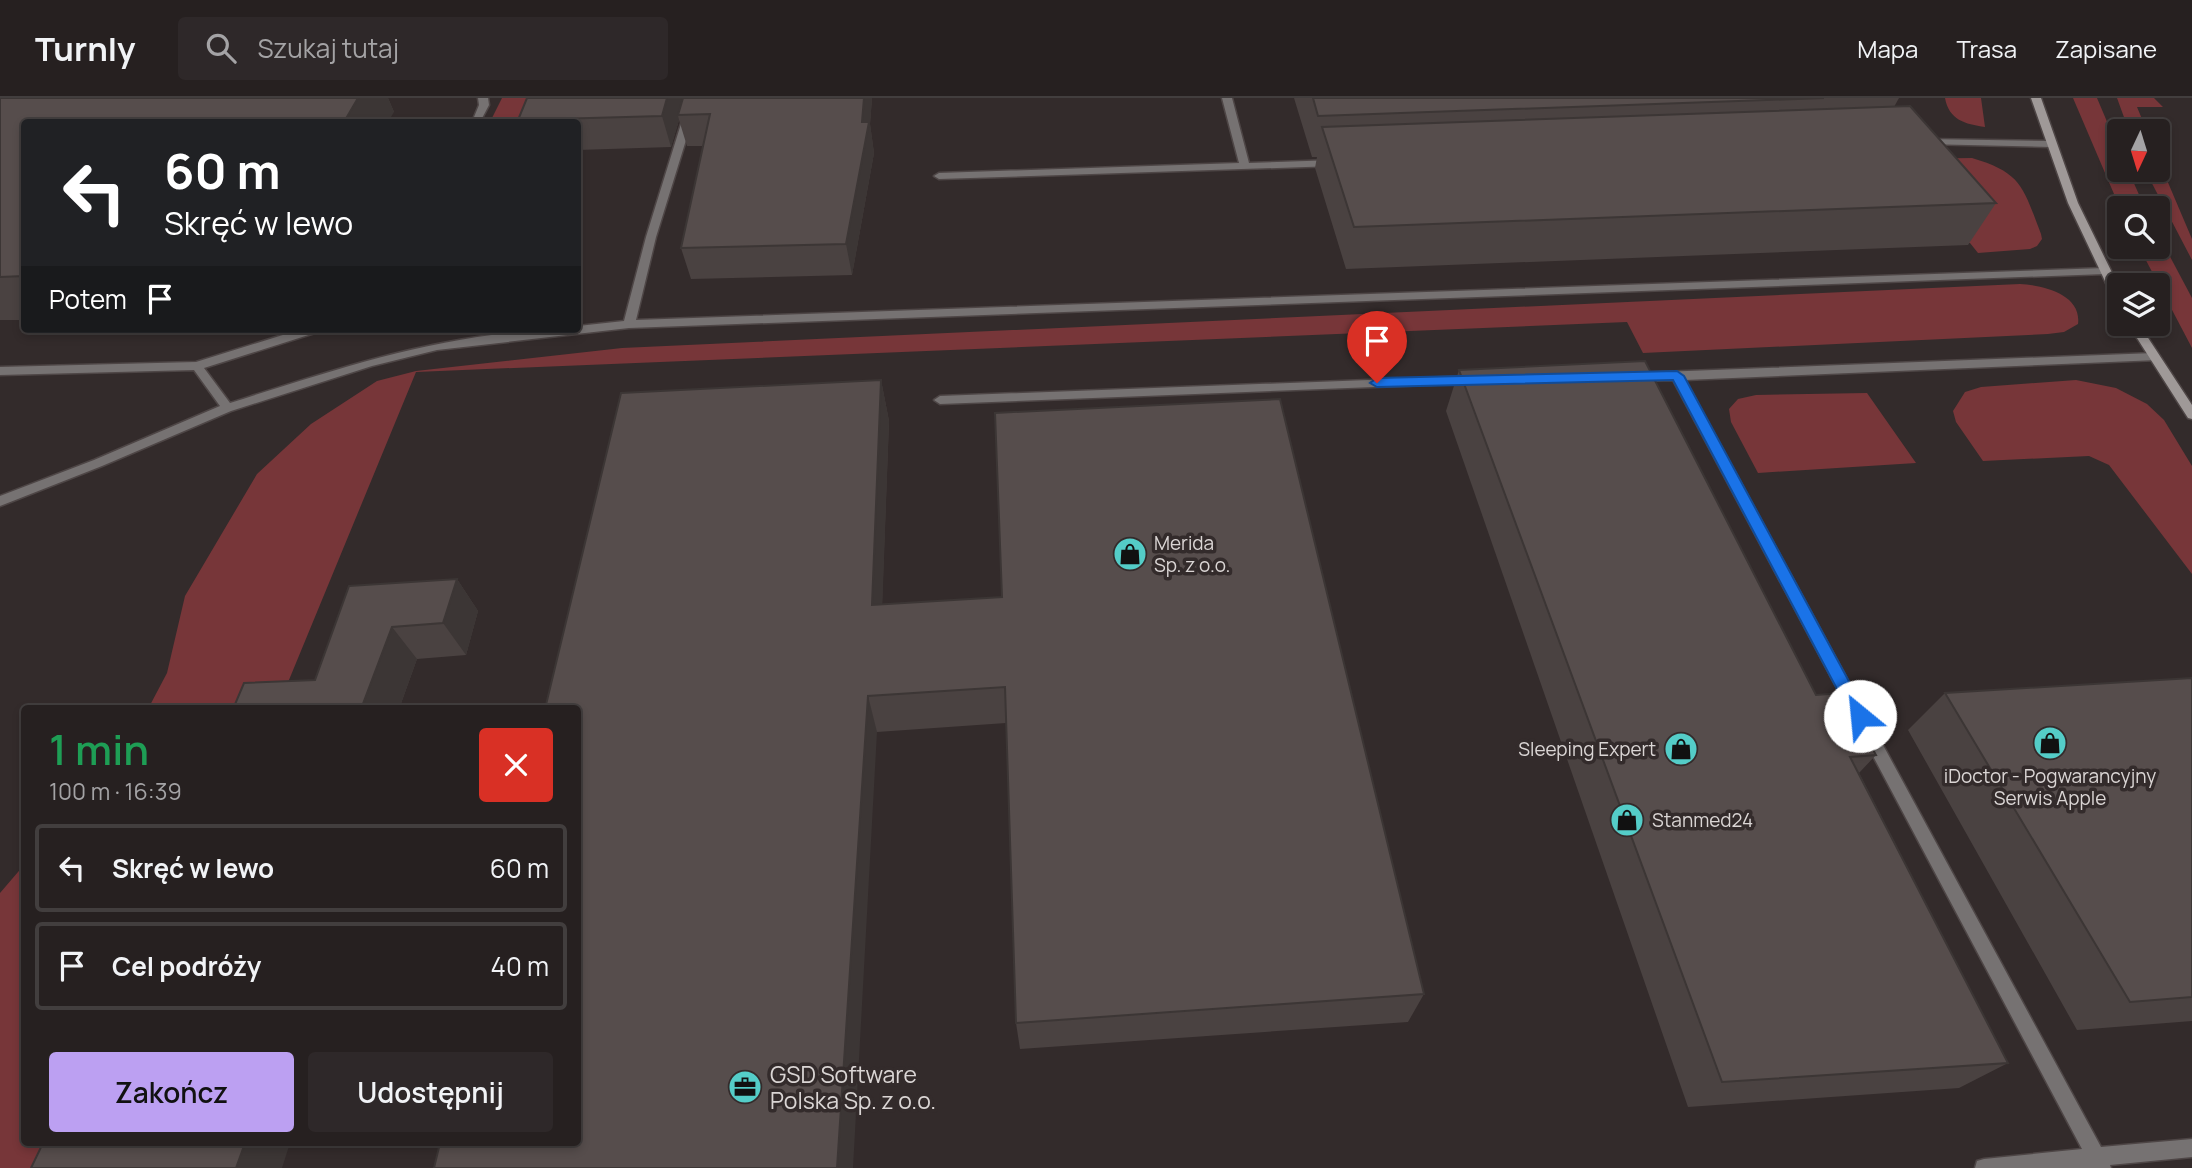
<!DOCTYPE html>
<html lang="pl">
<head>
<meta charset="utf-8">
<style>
	:root { --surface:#262020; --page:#2e2829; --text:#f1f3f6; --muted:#a4a3a5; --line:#423e3e; --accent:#bca0f2 }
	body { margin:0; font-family:Manrope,sans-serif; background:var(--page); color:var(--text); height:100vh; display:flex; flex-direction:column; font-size:26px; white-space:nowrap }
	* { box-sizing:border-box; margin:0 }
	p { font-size:23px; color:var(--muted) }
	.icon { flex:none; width:38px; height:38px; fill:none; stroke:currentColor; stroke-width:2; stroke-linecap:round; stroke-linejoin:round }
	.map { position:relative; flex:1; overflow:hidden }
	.panel { position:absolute; left:21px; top:607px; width:560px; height:441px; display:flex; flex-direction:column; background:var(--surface); border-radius:7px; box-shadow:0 4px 10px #0003,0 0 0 2px var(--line) }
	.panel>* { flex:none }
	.guide { position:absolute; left:21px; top:21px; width:560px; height:214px; border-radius:7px; box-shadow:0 4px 10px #0003,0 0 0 2px var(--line); background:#202124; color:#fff; overflow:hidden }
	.needle { width:46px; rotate:184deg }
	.fabs { position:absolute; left:2107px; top:21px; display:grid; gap:14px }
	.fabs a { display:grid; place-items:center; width:63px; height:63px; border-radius:7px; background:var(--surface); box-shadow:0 4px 10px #0003,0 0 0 2px var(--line); font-size:35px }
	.pin { position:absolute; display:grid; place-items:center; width:60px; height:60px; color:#fff; margin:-72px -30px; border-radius:50% 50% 50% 0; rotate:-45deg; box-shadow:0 0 7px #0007 }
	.pin .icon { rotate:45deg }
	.me { position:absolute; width:77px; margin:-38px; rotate:332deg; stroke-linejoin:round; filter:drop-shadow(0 0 5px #0008) }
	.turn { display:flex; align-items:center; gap:24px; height:147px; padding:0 28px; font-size:32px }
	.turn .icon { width:91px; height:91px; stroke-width:2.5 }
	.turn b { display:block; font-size:49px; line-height:60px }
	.then { display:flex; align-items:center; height:66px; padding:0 28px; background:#0003; gap:14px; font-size:26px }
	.round { display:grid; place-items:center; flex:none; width:74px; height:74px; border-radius:7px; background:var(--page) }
	.headline { display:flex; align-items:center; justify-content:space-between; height:119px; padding:0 28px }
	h1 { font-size:42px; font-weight:600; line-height:52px; color:#1e9e55 }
	.primary-button { display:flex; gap:14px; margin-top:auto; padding:14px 28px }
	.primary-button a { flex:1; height:80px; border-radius:7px; background:var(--accent); color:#111; font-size:28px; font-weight:600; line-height:80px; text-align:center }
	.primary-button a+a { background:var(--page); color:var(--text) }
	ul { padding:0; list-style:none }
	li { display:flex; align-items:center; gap:21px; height:88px; margin:0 14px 10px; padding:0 14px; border:4px solid var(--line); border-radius:7px }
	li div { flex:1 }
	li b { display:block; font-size:26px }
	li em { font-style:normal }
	header { display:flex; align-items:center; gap:42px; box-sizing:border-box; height:98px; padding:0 35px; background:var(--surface); border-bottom:2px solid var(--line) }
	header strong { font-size:33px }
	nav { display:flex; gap:38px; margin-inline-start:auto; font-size:24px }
	.search { width:490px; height:63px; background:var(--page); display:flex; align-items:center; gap:18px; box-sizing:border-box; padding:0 24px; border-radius:7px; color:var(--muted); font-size:26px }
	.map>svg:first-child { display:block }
</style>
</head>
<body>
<header>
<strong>Turnly</strong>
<div class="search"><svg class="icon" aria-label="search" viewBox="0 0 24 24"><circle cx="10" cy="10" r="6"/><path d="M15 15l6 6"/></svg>Szukaj tutaj</div>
<nav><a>Mapa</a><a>Trasa</a><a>Zapisane</a></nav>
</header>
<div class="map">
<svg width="2192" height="1070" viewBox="0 0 2192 1070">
	<rect width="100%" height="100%" fill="#332b2b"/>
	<path fill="#773639" d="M502,0H532L522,24H490Z
		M1945,0H1981L1985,29C1965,26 1949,22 1945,0Z
		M2073,0H2097L2119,52V72H2128L2145,110H2120Z
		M2117,0H2154L2163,9H2137L2147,33H2129Z
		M1972,60C2023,75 2023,90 2041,136L2042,141L2037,148L2030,151L1978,155L1970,145H1966L1903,61Z
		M2158,61L2192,141V162L2145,72H2158Z
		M2158,136L2192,200V250L2139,149H2158Z
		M2020,186C2042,187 2082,196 2078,226L2064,234L2048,236L1643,255L1627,224L416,274L277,611H148L167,575L185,498L257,376L311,326L377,283L416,273L622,250Z
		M2076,282L2116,290L2147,306L2164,322L2192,368V476L2109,367L2089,358L1983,363L1956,324L1953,313L1965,294L1981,289Z
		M1867,295L1916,365L1758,375L1731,324L1729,311L1738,301L1756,297Z
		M24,767V1045H97L87,1070H0V795Z"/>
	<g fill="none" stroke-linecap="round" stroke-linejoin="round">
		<defs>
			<path id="lane" d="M478,0H488L489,7L480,24H472L479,7Z
				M689,0H699L656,139L636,222L2105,170L2110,173L2105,176L629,230L437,252L372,268L231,313L102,368L0,408V398L94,362L220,308L194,272L0,277V269L196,264L302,231H320L318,234L204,270L230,305C346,268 454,231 578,231V228L624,223L646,139Z
				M1222,0H1232L1249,65L1335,62L1340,65L1335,68L939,81L934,78L939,75L1239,65Z
				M1926,41L2050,43L2055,46L2050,49L1923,46L1921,44Z
				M2154,255L2158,256V262L1685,282L2101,1049L2192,1041V1059L2110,1067L2111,1070H1975L1977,1063L1984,1061L2082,1051L1673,282L1634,283L1628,279L1634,275Z
				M1474,278L1478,279V285L940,306L934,302L940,298Z"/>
			<path id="secondary" d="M2031,0H2041L2078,105L2119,189V203L2113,200L2068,105Z
				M2128,226H2139L2192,307V321L2188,320Z"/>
		</defs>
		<use href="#lane" stroke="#4e4646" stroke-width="3"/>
		<use href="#secondary" stroke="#4e4646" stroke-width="3"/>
		<use href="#lane" fill="#767272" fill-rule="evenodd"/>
		<use href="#secondary" fill="#9f9998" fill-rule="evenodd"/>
	</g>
	<path fill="#4a4241" d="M0,0H388L394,14L24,24V222H0Z
		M527,0H872L870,26L874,55L852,177L691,181L681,150L703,48H687L679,22L671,49L578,52V24H519L518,22Z
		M1294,0H1899L1894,9L1996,105L1968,147L1346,171L1315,70L1317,59H1312Z
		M1459,272L1816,597L1876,657L1859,675L2008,965L1959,990L1688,1009L1446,313Z
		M881,282L889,323L882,506L1002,499L1424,896L1408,924L1020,951L1016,925L1006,625L877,634L434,1070Z
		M457,481L478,513L466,557L417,561L399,611H233L315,582Z
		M2192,580V923L2077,932L1908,632L1945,595Z"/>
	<path fill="#3c3635" d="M358,0H388L394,14L388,24H344Z
		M667,0H686L678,17L679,22L671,49L662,18Z
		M864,0H872L870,26L874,55L852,177L846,146Z
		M881,282L889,323L881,544L872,507Z
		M457,481L478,513L466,557L443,525Z
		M392,529L417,561L399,611H361Z
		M868,598L877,634L853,1070H837Z
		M245,1045H290L282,1070H236Z"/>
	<path fill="#564d4c" stroke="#3c3635" stroke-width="2" d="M0,0H358L344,24H24V178L0,179Z
		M527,0H667L662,18L518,22Z
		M683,0H864L862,24H869L846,146L681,150L710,16L678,17Z
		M1313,0H1824L1318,18Z
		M1910,8L1996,105L1354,129L1322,29Z
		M1645,263L1816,597L1843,595L1876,657L1850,659L2008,965L1722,984L1459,272Z
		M881,282L872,507L1002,499L995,315L1280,301L1424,896L1016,925L1005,589L868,598L837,1070H434L440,1045H578V611H545L621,295Z
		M457,481L443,525L392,529L361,611H233L244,585L315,582L349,488Z
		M2192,580V899L2130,904L1945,595Z
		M43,1045H245L236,1070H31Z"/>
	<path fill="#1a73e8" stroke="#114b97" stroke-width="2" d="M1677,273L1684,278L1865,613L1868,618L1865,623H1854L1673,282L1377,289L1370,285L1377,280Z"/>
	<defs>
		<symbol id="shop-disc" viewBox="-11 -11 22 22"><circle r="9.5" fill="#54cdc8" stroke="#332b2b"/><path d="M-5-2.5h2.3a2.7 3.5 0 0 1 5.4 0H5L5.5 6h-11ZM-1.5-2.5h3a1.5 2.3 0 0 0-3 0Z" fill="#111"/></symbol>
		<symbol id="office-disc" viewBox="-11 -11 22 22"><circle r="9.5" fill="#54cdc8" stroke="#332b2b"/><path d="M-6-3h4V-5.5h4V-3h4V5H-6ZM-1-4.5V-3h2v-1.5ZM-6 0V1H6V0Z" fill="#111"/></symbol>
	</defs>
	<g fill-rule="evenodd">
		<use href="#shop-disc" x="1111" y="437" width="38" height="38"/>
		<use href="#shop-disc" x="2031" y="626" width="38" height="38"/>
		<use href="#shop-disc" x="1662" y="632" width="38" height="38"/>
		<use href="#shop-disc" x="1608" y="703" width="38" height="38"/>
		<use href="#office-disc" x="726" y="970" width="38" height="38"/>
	</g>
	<g text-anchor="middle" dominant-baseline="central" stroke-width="7" stroke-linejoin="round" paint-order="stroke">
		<g font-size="19" fill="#dad5d4" stroke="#332b2b" text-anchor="start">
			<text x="1154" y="445">Merida<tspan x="1154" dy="22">Sp. z o.o.</tspan></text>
			<text x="1656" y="651" text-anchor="end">Sleeping Expert</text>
			<text x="2050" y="678" text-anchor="middle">iDoctor - Pogwarancyjny<tspan x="2050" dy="22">Serwis Apple</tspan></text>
			<text x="1652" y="722">Stanmed24</text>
		</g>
		<g font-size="23" fill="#dad5d4" stroke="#332b2b" text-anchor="start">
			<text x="770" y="976">GSD Software<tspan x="770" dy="26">Polska Sp. z o.o.</tspan></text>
		</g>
	</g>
</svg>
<div class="fabs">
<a><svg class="needle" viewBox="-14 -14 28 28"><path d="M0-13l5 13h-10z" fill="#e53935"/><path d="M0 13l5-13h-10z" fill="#a4a3a5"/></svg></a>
<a><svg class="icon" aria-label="search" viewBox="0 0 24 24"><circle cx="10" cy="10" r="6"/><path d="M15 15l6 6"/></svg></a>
<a><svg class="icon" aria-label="layers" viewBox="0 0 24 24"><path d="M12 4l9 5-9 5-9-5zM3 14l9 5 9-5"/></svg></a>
</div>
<div class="pin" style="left:1377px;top:285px;background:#d93025"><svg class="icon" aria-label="arrive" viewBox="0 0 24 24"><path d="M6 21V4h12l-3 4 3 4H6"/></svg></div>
<svg class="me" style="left:1860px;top:618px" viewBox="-20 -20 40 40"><circle r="19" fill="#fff"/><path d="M0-13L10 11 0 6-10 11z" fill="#1a73e8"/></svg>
<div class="guide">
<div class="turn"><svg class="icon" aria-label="left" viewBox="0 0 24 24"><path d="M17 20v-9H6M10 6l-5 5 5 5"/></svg><div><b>60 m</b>Skręć w lewo</div></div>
<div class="then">Potem<svg class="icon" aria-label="arrive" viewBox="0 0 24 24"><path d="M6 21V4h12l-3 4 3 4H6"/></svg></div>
</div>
<section class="panel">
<div class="headline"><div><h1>1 min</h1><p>100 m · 16:39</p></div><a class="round" style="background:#d93025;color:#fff"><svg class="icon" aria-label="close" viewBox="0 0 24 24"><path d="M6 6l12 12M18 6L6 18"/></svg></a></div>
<ul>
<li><svg class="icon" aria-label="left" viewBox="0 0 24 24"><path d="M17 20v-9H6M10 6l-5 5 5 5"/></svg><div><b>Skręć w lewo</b></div><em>60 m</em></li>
<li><svg class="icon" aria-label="arrive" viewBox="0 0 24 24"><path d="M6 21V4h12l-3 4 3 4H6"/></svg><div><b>Cel podróży</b></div><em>40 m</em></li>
</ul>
<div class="primary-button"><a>Zakończ</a><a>Udostępnij</a></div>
</section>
</div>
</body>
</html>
